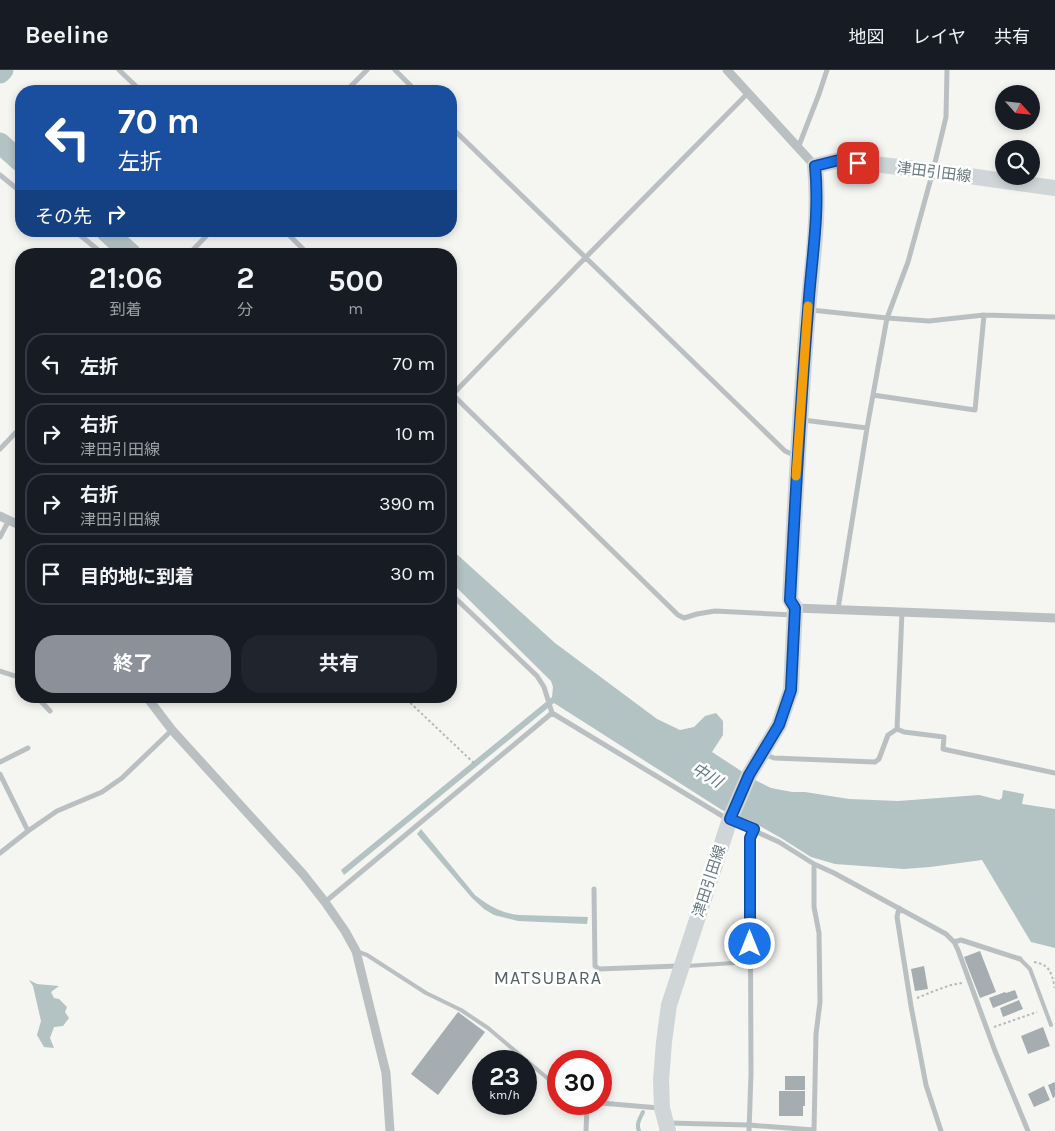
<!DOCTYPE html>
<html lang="ja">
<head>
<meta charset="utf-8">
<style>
	:root { --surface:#171b24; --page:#20242c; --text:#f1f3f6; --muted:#9ea1a6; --line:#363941; --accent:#8c9099 }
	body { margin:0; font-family:Karla,"Noto Sans JP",sans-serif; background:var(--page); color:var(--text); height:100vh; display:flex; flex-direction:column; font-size:19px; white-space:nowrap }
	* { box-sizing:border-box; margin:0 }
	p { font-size:16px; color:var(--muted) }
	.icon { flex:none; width:28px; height:28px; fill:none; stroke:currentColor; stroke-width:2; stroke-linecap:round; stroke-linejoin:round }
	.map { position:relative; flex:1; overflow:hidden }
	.drawer { position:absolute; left:15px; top:178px; width:442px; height:455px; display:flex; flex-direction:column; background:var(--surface); border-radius:20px; box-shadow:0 2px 8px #0003 }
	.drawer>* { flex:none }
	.guide { position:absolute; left:15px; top:15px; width:442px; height:152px; border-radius:20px; box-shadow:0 2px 8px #0003; background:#1a4fa0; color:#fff; overflow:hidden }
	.needle { width:32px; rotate:117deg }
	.controls { position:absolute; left:995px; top:15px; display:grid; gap:10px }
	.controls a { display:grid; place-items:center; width:45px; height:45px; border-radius:50%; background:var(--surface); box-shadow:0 2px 8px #0003; font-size:25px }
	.speed { position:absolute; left:472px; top:980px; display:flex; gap:10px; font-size:25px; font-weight:700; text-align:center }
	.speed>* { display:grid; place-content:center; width:65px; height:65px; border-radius:50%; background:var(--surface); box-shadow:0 2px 8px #0003; line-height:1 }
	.speed small { font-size:12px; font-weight:400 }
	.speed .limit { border:8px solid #d22; background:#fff; color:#111 }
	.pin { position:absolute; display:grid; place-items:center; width:42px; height:42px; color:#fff; margin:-21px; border-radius:10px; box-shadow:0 2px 8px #0006 }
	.me { position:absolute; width:55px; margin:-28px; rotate:0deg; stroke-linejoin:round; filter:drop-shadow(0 0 4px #0008) }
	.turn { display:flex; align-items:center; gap:18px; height:105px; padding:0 20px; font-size:22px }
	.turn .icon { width:65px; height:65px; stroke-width:2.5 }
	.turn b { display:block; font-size:35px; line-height:42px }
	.then { display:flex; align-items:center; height:48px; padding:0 20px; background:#0003; gap:10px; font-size:19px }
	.eta { display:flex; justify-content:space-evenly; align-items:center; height:85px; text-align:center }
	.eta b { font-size:30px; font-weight:700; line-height:35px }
	.action { display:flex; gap:10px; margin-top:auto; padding:10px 20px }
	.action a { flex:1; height:58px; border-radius:20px; background:var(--accent); color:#fff; font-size:20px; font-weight:700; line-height:58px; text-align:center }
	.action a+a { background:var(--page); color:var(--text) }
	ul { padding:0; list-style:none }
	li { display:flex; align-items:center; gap:15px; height:62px; margin:0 10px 8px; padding:0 10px; border:2px solid var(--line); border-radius:20px }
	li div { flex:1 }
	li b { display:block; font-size:19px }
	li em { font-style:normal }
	header { display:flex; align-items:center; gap:30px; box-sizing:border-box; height:70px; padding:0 25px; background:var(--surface); border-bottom:1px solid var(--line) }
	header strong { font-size:24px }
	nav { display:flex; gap:28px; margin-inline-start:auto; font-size:18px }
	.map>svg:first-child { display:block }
</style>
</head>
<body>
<header>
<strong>Beeline</strong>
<nav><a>地図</a><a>レイヤ</a><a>共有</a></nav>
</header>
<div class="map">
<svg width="1055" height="1061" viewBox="0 0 1055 1061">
	<rect width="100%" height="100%" fill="#f5f5f2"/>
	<path fill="#b3c2c3" d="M451,479L555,573L657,649L680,660L694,657L705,646L716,643L723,651V665L712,682L755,710L771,718L792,722H805L849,729L898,731L979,725L999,730L1002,728L1003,720L1024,724L1022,734L1055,739V878L1031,872L982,790L930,797L904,799L835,794L811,787L781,768L751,751L722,740L554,633L344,805L341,800L552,627L553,617L551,611L451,512Z
		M421,759L475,825C489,836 501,843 519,845L588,847L587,854L518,851L494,845L484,839L472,828L417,764Z
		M29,910L37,914L59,916L51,922L54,928L59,929L67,937L65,942L69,948L63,956L54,957L50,968L54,978L44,977L37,965L41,951L33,916Z"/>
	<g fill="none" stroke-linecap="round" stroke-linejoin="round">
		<path stroke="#b3c2c3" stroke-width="4" d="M639,1061C636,1054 640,1048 643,1042"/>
		<path stroke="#b3c2c3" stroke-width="21" d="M0,3L3,0
			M0,73L21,92
			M106,161L131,184"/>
	</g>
	<path fill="#a5adb1" d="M980,881L996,922L980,928L964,887Z
		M924,896L928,919L915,921L911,899Z
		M1015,920L1018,928L993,938L989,928L1005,922L1006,923Z
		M1019,930L1023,939L1003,947L1000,938Z
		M458,942L485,962L438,1025L411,1004Z
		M1043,957L1050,976L1028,984L1021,966Z
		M785,1006H805V1020H785Z
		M1055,1012V1027L1053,1028L1048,1015Z
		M1044,1016L1050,1030L1034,1037L1028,1024Z
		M779,1021H805V1036H803V1046H779Z"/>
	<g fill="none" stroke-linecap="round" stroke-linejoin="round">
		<path stroke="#b5b9ba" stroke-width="2" stroke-dasharray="2.5 2.5" stroke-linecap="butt" d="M403,626L476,695
			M1034,892C1051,895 1051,903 1055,918
			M917,928L934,921L951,915L962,913
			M994,957L1037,942"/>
		<path stroke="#bac0c2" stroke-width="4" d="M356,881L367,885L426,923L461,940L488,958L559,1018
			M1020,889L1030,899L1051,955
			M686,896L750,892
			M578,1034L587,1037"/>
		<path stroke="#bac0c2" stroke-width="5" d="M119,0L141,21
			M395,0L416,21
			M346,21L367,0
			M451,57L785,381L796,386
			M798,78L819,24L827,0
			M0,105L21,122
			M75,161L103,184
			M285,161L308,184
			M189,184L211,161
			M811,240L887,248L929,251L984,245L1055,247
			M451,323L678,545L684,548L697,544L715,541L793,545
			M452,325L586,187L748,23
			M873,325L975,340L984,245
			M803,350L867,358
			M0,379L21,357
			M0,467L9,450
			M451,524L537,606L544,617L552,643L724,747L779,772L814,794L834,803L946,864L954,872L958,880L995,981L1028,1061
			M838,539L867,358L887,248L908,192L933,101L946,47L947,0
			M0,601L18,607L21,611
			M36,626L50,641
			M150,632L155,626
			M897,659L904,662L944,667L943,679L1055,703
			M764,684L774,688L875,692L879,689L888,665L897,659L902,542
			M0,692L28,678
			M0,704L28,761
			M0,783L28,761L57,741L102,722L122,708L172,660
			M814,794V837L819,863L820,932L816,964L814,1061
			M594,819L595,896L599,899L678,896
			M325,832L552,643
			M899,838L897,847L911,936L926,1015L941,1061
			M954,872L961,870L1020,889
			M601,1033L659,1038
			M668,1053L749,1055L814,1060
			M586,1061L587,1037L595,1034
			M749,1061L751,1004L750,768L754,759"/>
		<path stroke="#bac0c2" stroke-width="9" d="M727,0L815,96
			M0,446L21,456
			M795,538L1055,548
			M146,626L172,660L303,804L325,832L345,861L356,881L386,1003L390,1061"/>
		<path stroke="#d0d5d7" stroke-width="16" d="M668,1061L662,1038L661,1010L664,972L669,935L730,749L749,705L779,655L791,620L795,538L790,529C795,433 800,337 808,241C812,192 820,145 815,96L839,90L933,101L1055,118"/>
	</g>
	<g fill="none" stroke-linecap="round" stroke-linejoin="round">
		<defs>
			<path id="route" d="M750,874V768L754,759L730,749L749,705L779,655L791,620L795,538L790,530C795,433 800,337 808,241C811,192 820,145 815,96L839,90L858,93"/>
		</defs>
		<use href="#route" stroke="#114b97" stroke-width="12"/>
		<use href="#route" stroke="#1a73e8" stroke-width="9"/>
		<path stroke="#f59e0b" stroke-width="9" d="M796,406L808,236"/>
	</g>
	<g text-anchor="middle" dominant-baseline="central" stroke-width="5" stroke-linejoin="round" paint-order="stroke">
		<g font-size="15" fill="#677980" stroke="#fff">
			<text transform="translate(934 102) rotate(7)">津田引田線</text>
			<text transform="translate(709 811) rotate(-72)">津田引田線</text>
		</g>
		<g font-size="16" font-style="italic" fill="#637b7d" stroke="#fff">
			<text transform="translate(707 705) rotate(31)">中川</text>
		</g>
		<g font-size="18" letter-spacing="1" fill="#546166" stroke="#fff">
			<text x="548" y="908">MATSUBARA</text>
		</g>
	</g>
</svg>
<div class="controls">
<a><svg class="needle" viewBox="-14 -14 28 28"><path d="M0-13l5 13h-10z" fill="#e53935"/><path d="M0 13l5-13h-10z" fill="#9ea1a6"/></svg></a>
<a><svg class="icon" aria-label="search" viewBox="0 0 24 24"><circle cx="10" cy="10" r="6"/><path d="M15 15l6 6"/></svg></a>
</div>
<div class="speed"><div>23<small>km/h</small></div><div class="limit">30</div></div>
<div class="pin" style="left:858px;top:93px;background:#d93025"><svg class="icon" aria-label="arrive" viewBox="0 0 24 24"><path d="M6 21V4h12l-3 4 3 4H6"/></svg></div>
<svg class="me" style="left:750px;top:874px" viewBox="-20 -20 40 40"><circle r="17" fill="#1a73e8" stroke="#fff" stroke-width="3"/><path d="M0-11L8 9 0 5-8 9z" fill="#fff"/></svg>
<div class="guide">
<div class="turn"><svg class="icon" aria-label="left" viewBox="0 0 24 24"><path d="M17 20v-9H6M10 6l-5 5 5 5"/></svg><div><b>70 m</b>左折</div></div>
<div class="then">その先<svg class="icon" aria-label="right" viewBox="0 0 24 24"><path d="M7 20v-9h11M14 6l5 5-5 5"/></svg></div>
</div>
<section class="drawer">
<div class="eta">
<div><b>21:06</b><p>到着</p></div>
<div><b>2</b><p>分</p></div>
<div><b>500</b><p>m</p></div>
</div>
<ul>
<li><svg class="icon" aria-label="left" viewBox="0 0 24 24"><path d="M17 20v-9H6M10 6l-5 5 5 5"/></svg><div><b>左折</b></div><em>70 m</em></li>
<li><svg class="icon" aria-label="right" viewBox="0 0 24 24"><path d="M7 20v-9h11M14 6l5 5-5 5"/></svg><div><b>右折</b><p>津田引田線</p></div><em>10 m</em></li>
<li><svg class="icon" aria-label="right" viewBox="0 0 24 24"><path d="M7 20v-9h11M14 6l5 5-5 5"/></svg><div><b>右折</b><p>津田引田線</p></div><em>390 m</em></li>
<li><svg class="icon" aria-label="arrive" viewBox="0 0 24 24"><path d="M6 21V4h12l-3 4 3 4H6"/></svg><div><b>目的地に到着</b></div><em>30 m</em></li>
</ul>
<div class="action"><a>終了</a><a>共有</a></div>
</section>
</div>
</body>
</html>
